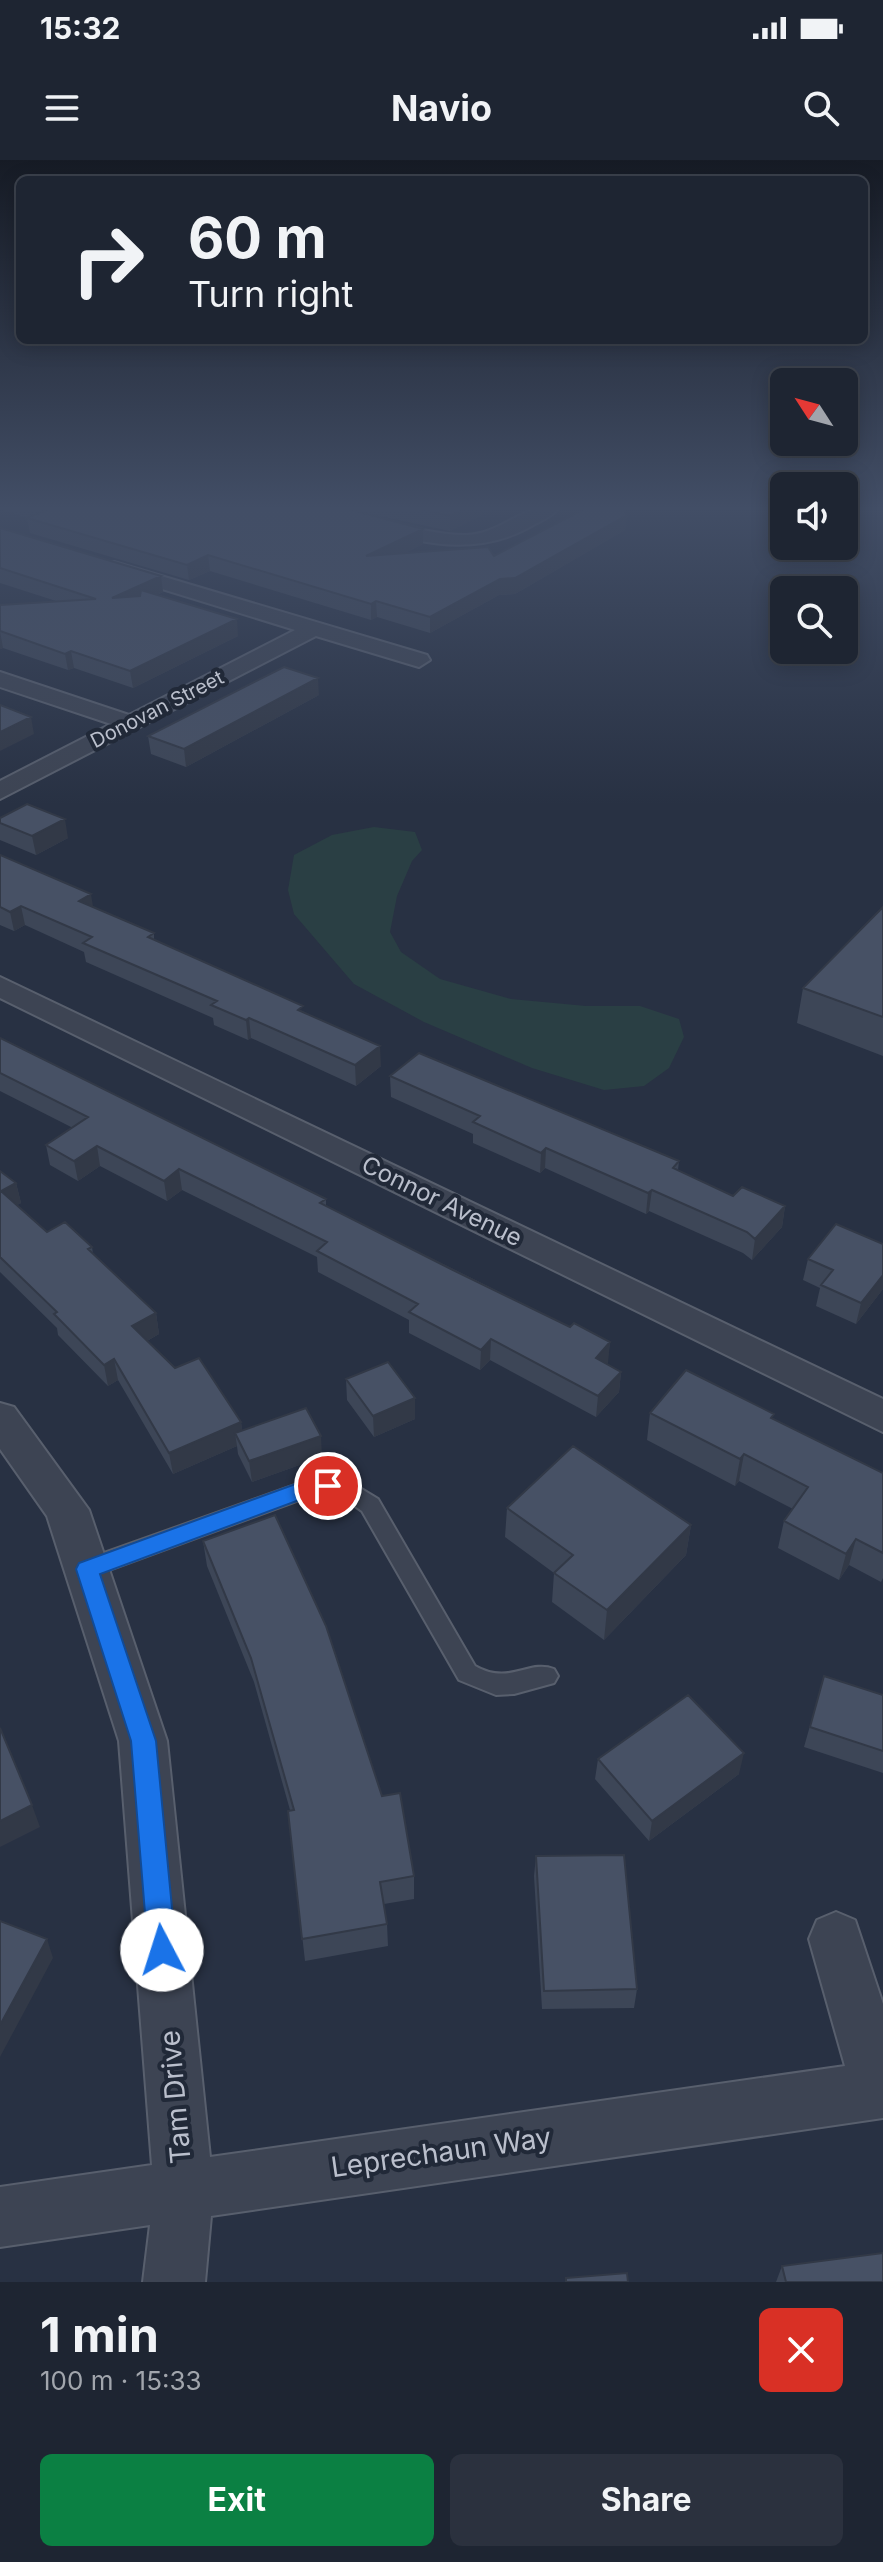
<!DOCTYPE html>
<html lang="en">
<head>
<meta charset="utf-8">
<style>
	:root { --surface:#1e2532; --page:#2b313e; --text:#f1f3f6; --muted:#a1a5ac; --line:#3c424d; --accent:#0b8043 }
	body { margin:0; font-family:Inter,sans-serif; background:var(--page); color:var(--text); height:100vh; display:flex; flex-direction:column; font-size:30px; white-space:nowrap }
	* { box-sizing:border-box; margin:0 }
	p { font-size:26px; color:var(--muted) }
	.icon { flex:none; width:44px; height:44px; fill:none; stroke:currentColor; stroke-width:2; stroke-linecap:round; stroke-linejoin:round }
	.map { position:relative; height:2122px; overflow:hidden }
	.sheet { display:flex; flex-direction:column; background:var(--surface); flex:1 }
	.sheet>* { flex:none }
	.banner { position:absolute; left:16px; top:16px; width:852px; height:168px; border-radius:12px; box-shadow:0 4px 20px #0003,0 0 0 2px var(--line); background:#1e2532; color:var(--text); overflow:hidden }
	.needle { width:52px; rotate:306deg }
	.controls { position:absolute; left:770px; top:208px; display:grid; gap:16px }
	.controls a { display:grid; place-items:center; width:88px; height:88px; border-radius:12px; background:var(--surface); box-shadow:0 4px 20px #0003,0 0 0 2px var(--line); font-size:40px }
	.pin { position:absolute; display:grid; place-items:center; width:68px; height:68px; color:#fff; margin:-34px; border:4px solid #fff; border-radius:50%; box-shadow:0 2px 8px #0007 }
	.me { position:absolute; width:88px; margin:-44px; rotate:355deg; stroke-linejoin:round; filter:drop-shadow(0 0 6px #0008) }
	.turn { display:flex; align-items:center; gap:28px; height:168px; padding:0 40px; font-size:36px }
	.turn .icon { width:104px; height:104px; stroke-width:2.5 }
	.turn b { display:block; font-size:56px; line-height:68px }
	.round { display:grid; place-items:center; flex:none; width:84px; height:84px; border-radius:12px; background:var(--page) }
	.head { display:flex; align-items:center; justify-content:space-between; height:136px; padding:0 40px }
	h1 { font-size:48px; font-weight:700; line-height:60px }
	.cta { display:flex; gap:16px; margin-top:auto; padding:16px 40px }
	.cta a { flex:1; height:92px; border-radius:12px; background:var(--accent); color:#fff; font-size:32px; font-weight:700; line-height:92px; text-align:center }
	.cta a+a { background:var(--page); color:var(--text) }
	.status { display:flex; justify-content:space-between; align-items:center; height:56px; padding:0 40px; background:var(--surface); direction:ltr }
	.status svg { height:22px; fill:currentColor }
	header { display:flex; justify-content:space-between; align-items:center; height:104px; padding:0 40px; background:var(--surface); font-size:36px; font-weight:700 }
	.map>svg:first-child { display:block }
</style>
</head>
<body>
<div class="status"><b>15:32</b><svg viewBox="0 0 49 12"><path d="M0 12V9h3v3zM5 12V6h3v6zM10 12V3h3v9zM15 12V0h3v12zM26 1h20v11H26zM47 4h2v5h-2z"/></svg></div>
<header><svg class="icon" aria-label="menu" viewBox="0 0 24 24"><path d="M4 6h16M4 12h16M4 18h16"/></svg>Navio<svg class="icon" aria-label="search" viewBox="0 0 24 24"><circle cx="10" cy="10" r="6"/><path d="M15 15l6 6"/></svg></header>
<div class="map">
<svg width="883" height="2122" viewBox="0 0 883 2122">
	<rect width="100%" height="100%" fill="#283143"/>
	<path fill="#2a3f44" d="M374,667L415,672L422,690L412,701L397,736L390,772L401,792L440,819L511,839L586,846H640L679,859L684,877L669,908L644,926L604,930L532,908L424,862L354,824L294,754L288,730L294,695L332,675Z"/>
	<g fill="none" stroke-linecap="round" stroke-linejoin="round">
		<defs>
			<path id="service" d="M345,1319L378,1339L475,1506C510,1526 528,1499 554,1509L558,1516L554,1523L514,1534L496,1535L459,1520L362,1351L341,1336H310L87,1418L79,1416L76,1409L79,1402L309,1320Z"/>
			<path id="minor" d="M314,348C367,348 412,375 466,375C494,374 510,357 535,349C542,346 552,348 559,348C552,357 538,362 528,368C459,405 385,372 316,352Z
				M114,402L427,495L430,500L419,507L316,476L0,639V621L111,564L0,527V512L129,555L295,470L107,412L104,408L107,404Z
				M0,817L883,1239V1272L0,838Z
				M0,1243L14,1247L89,1350L167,1581L210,1997L845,1906L809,1779L817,1760L836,1752L855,1760L883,1844V1958L211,2056L205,2122H143L150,2065L0,2087V2027L152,2005L119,1581L47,1356L0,1289Z"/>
		</defs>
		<use href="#service" stroke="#585f6d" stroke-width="4"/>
		<use href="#minor" stroke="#585f6d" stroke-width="4"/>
		<use href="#service" fill="#3d4453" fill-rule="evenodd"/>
		<use href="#minor" fill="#3d4453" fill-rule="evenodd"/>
	</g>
	<path fill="#3d4657" d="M0,348H496L450,371L347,349L423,384L405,393L494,396L627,355L625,370L515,434L499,435L430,473L377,457L371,460L210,411L189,420L30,373L27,358L0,349Z
		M0,368L161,416L163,432L157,435L238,476L133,528L74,508L68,510L3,488L0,489V445L56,441L0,423Z
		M319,535L186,607L151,594L148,576Z
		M0,658L68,678L36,695L0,680Z
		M0,695L93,747L154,773V780L304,852L381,906L356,926L251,878L248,880L214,865L213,858L86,802L84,792L25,765L14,771L0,765Z
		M883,747V896L797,863L803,828Z
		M0,878L326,1039V1046L570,1167L610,1182L607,1204L621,1212L619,1232L596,1257L490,1200L480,1210L409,1173V1160L318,1112L317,1097L182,1030L167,1041L100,1006L78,1021L50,1005L46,985L73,968L0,931Z
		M390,916L679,1001L678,1010L733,1036L785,1046L782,1067L752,1100L743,1093L649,1051L646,1054L545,1008L540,1013L473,983V974L391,937Z
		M0,1011L16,1023L21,1043L17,1045L47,1072L92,1087L93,1094L156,1153L159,1174L147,1181L175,1208L241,1262L242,1270L322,1297L252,1322L238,1294L237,1286L173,1314L118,1220L108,1226L58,1175L57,1168L0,1112Z
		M883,1084V1129L856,1164L816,1146L820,1128L803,1120L808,1099Z
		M346,1219L415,1238V1259L374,1277L347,1240Z
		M650,1253L773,1259L883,1313V1418L881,1422L849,1405L839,1420L778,1388L784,1361L793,1349L739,1321L735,1326L647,1280Z
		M507,1348L691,1365L686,1395L604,1480L552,1442L554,1413L505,1377Z
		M203,1381L382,1636L414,1716V1739L384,1744L387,1764L388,1786L305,1801L288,1651L290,1650L254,1522L207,1406Z
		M824,1516L883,1535V1613L804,1587Z
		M598,1599L739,1614L649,1681L595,1619Z
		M536,1696L637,1829L634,1848L542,1849L534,1716Z
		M782,2106L883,2122H776Z"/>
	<path fill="#323947" d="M466,348H496L450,371V356Z
		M627,355L625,370L515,434L499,435L430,473V457L500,419Z
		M423,369V384L367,412L366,396Z
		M208,395L210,411L189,420L187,405Z
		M161,416L163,432L114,454L112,438Z
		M376,441L377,457L371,460V444Z
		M237,459L238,476L133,528L130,511Z
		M0,471L3,488L0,489Z
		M71,491L74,508L68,510L65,494Z
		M318,518L319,535L186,607L184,589Z
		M31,557L34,574L0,591V572Z
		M65,659L68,678L36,695L32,676Z
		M91,734L94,753L79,741Z
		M21,746L25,765L14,771L10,752Z
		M249,858L251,878L248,880L246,860Z
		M380,886L381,906L356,926L355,905Z
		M97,986L100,1006L78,1021L74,1001Z
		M546,988L545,1008L540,1013L541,993Z
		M179,1009L182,1030L167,1041L164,1021Z
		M16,1023L21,1043L6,1052L1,1031Z
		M652,1030L649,1051L646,1054L648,1033Z
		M785,1046L782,1067L752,1100L755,1079Z
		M883,1115V1129L856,1164L861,1143Z
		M156,1153L159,1174L136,1187L132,1166Z
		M491,1179L490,1200L480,1210L481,1190Z
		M610,1182L608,1203L594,1219L596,1198Z
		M114,1199L118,1220L108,1226L104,1205Z
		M621,1212L619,1232L596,1257L598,1236Z
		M415,1238V1259L374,1277L373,1256Z
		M241,1262L244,1283L235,1273L237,1286L173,1314L169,1293Z
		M321,1276L322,1297L252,1322L249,1301Z
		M744,1294L739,1321L735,1326L740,1299Z
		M691,1365L686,1395L604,1480L607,1450Z
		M856,1379L849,1405L839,1420L846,1394Z
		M744,1593L739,1614L649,1681L652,1661Z
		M32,1645L40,1667L0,1687V1661Z
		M47,1779L53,1798L0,1897V1865Z"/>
	<path fill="#475165" stroke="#323947" stroke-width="2" d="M44,348H344L423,369L366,396L488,387L494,396L586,348H623L627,355L515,418L500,419L430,457L376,441L371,444L208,395L187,405L27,358L49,349Z
		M414,348H466L450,356Z
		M0,368L161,416L112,438L140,436L141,430L237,459L130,511L71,491L65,494L0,471V445L96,439L0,408Z
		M284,507L318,518L184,589L148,576Z
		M0,545L31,557L0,572Z
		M27,644L65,659L32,676L0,663V658Z
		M0,695L91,734L79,741L154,773L148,777L303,846L298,850L380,886L355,905L249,858L246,860L211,845L217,841L83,783L92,777L21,746L10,752L0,747Z
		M883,747V857L803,828Z
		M0,878L326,1039L320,1043L453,1110L570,1167L574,1163L610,1182L596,1198L621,1212L598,1236L491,1179L481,1190L409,1152L418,1144L317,1091L327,1082L179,1009L164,1021L97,986L74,1001L46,985L88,957L0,913Z
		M419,893L679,1001L673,1008L733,1036L742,1027L785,1046L755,1079L747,1072L652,1030L648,1033L546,988L541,993L473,962L480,956L390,916Z
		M0,1011L16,1023L1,1031L47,1072L65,1062L92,1087L88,1089L156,1153L132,1166L175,1208L199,1198L241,1262L169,1293L114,1199L104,1205L54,1154L57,1152L0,1097Z
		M836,1064L883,1084V1115L861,1143L821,1125L833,1110L808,1099Z
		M388,1202L415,1238L373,1256L346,1219Z
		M686,1210L774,1254L771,1258L883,1313V1393L856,1379L846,1394L784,1361L808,1327L744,1294L740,1299L650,1253Z
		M306,1248L321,1276L249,1301L235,1273Z
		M573,1286L691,1365L607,1450L554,1413L573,1395L507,1348Z
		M275,1355L326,1466L382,1636L400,1633L414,1716L380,1722L387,1764L302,1779L288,1651L294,1650L251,1498L203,1381Z
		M824,1516L883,1535V1591L810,1567Z
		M688,1535L744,1593L652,1661L598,1599Z
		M0,1568L32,1645L0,1661Z
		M624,1695L637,1829L544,1831L536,1696Z
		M0,1761L47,1779L0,1865Z
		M883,2093V2122H786L782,2106Z
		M627,2113L628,2122H566V2118Z"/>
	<linearGradient id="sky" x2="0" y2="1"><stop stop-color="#161b25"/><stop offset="0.54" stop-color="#424e66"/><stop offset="1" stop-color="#424e66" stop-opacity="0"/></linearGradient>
	<rect width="883" height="645" fill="url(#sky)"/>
	<path fill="#1a73e8" stroke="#114b97" stroke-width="2" d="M328,1317L336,1320L339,1326L336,1332L310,1336L100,1414L156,1581L176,1790L172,1799L162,1803L152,1799L148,1790L131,1581L76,1409L79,1403L301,1322Z"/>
	<g text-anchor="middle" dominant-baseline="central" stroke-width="8" stroke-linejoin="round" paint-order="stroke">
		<g font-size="20" fill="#babfcc" stroke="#212938">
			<text transform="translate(157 549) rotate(-27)">Donovan Street</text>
		</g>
		<g font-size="24" fill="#babfcc" stroke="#212938">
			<text transform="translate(442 1041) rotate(26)">Connor Avenue</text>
		</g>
		<g font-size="28" fill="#babfcc" stroke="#212938">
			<text transform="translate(175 1937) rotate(-95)">Tam Drive</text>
			<text transform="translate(441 1992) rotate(-8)">Leprechaun Way</text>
		</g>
	</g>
</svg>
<div class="controls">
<a><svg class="needle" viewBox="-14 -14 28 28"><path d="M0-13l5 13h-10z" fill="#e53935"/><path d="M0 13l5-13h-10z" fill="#a1a5ac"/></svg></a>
<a><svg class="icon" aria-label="sound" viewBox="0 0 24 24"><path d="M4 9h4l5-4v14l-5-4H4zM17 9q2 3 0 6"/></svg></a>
<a><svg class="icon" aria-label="search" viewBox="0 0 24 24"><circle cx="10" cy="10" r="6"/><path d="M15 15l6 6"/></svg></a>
</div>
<div class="pin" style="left:328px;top:1326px;background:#d93025"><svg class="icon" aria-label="arrive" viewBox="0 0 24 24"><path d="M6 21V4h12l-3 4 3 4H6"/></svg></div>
<svg class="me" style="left:162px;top:1790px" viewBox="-20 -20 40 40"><circle r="19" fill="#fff"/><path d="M0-13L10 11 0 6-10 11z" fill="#1a73e8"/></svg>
<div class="banner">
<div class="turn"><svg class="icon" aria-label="right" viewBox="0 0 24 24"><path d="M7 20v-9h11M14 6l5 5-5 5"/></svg><div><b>60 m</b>Turn right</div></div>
</div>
</div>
<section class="sheet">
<div class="head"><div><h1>1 min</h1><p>100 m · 15:33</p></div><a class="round" style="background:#d93025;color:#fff"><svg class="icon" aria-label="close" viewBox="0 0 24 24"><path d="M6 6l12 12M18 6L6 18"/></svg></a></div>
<div class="cta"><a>Exit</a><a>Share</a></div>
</section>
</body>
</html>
